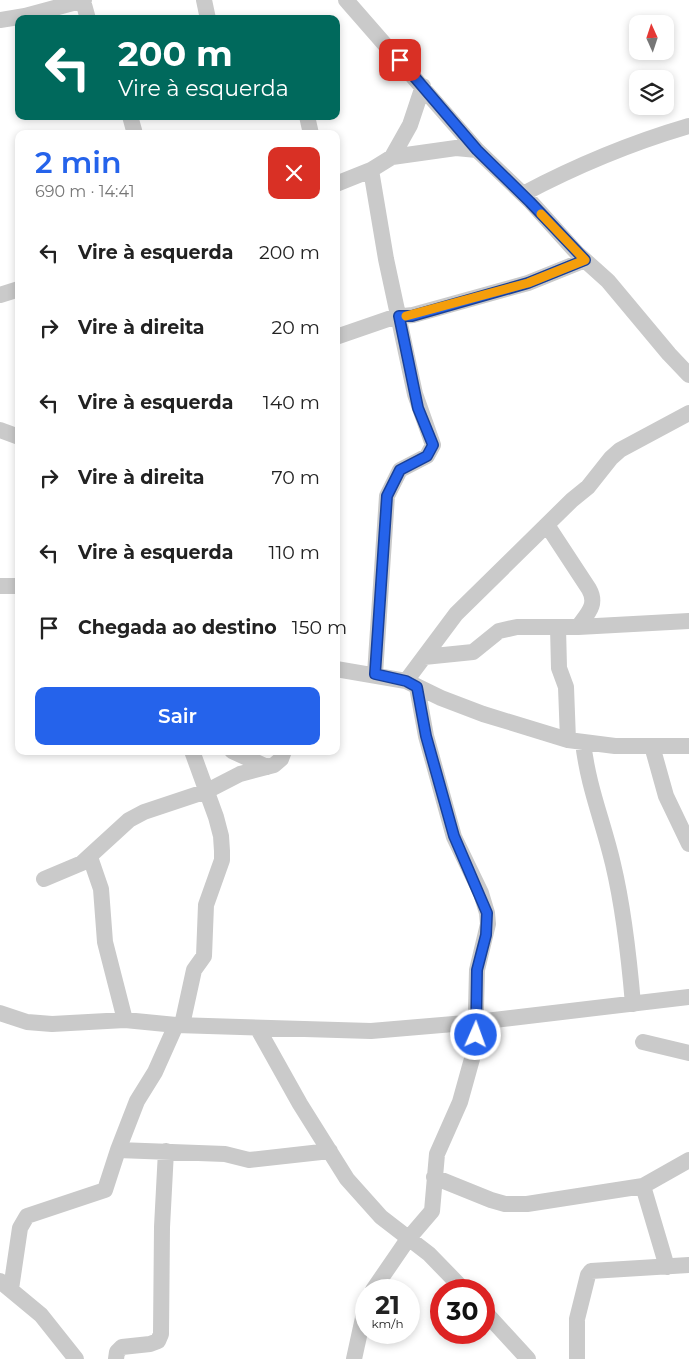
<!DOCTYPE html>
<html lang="pt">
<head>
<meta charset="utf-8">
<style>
	:root { --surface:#fff; --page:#f2f2f2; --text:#222; --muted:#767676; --accent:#2563eb }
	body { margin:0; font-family:Montserrat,sans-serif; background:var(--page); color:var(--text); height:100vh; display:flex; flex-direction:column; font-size:19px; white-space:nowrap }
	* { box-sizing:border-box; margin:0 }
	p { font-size:16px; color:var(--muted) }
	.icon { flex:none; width:28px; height:28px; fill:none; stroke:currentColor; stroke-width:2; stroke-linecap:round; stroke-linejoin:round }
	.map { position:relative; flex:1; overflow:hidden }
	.drawer { position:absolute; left:15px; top:130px; width:325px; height:625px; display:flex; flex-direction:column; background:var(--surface); border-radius:10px; box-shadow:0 2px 8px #0003 }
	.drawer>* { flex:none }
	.guide { position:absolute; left:15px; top:15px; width:325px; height:105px; border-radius:10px; box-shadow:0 2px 8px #0003; background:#00695c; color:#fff; overflow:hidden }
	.needle { width:32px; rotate:357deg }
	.fabs { position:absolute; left:629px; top:15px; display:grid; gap:10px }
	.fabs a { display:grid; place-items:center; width:45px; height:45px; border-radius:10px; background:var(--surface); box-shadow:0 2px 8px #0003; font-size:25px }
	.speed { position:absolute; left:355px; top:1279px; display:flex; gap:10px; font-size:25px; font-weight:700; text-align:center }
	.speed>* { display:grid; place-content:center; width:65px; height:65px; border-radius:50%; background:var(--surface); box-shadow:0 2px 8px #0003; line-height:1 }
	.speed small { font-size:12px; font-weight:400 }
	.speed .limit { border:8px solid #d22; background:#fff; color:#111 }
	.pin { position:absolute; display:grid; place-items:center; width:42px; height:42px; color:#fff; margin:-21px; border-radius:10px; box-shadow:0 2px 8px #0006 }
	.me { position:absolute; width:55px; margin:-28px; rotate:2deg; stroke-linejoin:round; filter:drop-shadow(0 0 4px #0008) }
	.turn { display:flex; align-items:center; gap:18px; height:105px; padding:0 20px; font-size:22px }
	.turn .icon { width:65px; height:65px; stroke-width:2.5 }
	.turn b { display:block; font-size:35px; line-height:42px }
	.round { display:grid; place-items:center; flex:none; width:52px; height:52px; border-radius:10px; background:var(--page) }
	.overview { display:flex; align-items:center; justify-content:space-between; height:85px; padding:0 20px }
	h1 { font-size:30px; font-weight:600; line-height:38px; color:var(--accent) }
	.primary-button { display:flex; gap:10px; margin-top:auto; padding:10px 20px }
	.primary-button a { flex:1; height:58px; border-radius:10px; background:var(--accent); color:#fff; font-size:20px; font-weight:600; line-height:58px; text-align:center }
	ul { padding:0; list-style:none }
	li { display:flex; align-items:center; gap:15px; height:75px; padding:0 20px }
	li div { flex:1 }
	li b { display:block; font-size:19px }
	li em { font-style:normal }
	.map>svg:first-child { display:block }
</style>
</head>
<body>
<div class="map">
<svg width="689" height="1359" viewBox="0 0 689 1359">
	<rect width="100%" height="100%" fill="#fff"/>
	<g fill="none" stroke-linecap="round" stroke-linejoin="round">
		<path stroke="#cacaca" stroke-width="16" d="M204,0L208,19
			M346,0L477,150L530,201L578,254L608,281L669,354L689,375
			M83,1L88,19
			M0,20L25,16L84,0
			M130,116L135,134
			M307,116L311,134
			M392,157L410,125L423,86
			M371,170L386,259L415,394L433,445L427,456L400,470L387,496L375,674
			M336,184L371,170L392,157L456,148L477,150
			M523,194C576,166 631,143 689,126
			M0,295L19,289
			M336,337L394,317L413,315L528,283L585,260
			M0,430L19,437
			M547,525L589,589C598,605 587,614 578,627
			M0,586H19
			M558,627L559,668L566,687L568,740
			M424,657L473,652L499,631L517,627H578L689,621
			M336,669L406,681L441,698L483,714L568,740L615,746H689
			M406,681L456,614L572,500L588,487L611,458L620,450L689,413
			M583,742C588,787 603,821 613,864C624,910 629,957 633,1004
			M652,746L666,796L689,844
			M232,751L267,767
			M90,857L101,889L105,942L125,1020
			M44,879L82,863L129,820L144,812L207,791L240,774L274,765L281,759L284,751
			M0,1013L27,1022L52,1024L125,1020L176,1025L371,1031L477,1022L689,997
			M182,1025L194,970L204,956L206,905L222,860V851L221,836L216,817L192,751
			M258,1029L300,1104L347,1179L381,1217L429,1254L464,1290
			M643,1042L689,1053
			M118,1150L225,1154L249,1160L330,1151
			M434,1177L491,1200L505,1204H527L643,1186L689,1160
			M643,1186L667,1267
			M0,1281L41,1315L76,1359
			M11,1289L20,1228L27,1216L105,1190L118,1150L137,1101L155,1072L176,1025
			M373,1290L408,1239L432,1211L437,1154L460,1102L475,1048L477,970L488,924L487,913L481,893L454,837L426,736L417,687
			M484,1311L528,1359
			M116,1359L117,1352L122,1347L150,1344L158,1341L161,1334L162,1227L166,1151
			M354,1359L366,1304
			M577,1359V1319L588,1275L591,1271L689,1265"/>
	</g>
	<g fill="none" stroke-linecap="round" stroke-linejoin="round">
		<defs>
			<path id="route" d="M400,60L477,150L530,202L585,260L528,283L412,316H399L418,408L433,445L427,456L400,470L387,496L375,674L406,681L417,687L426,736L454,836L487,913L486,935L477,970L476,1035"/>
		</defs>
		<use href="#route" stroke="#184099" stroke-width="12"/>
		<use href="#route" stroke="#2563eb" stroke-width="9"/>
		<path stroke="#f59e0b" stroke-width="9" d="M406,316L528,283L585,260L541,214"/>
	</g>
</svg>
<div class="fabs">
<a><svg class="needle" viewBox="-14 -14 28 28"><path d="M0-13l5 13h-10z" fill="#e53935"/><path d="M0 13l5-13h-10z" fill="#767676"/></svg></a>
<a><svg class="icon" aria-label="layers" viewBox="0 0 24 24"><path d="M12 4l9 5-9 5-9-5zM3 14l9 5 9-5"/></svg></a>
</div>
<div class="speed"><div>21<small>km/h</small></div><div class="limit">30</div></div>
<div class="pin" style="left:400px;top:60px;background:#d93025"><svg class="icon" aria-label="arrive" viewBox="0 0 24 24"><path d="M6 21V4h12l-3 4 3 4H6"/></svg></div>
<svg class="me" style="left:476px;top:1035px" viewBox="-20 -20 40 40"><circle r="17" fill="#2563eb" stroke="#fff" stroke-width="3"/><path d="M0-11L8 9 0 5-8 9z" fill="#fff"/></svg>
<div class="guide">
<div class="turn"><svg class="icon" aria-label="left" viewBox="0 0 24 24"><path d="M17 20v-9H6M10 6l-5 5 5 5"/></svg><div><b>200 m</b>Vire à esquerda</div></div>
</div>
<section class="drawer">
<div class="overview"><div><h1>2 min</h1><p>690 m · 14:41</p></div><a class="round" style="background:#d93025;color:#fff"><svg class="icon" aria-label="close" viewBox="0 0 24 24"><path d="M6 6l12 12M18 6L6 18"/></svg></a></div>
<ul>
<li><svg class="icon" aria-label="left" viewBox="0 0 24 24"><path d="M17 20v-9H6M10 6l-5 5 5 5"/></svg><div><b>Vire à esquerda</b></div><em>200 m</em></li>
<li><svg class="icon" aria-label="right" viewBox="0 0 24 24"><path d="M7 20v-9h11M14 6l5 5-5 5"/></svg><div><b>Vire à direita</b></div><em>20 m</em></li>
<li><svg class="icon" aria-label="left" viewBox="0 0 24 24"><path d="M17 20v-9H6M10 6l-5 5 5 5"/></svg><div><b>Vire à esquerda</b></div><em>140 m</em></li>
<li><svg class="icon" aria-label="right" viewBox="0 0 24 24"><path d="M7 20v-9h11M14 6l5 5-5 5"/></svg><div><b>Vire à direita</b></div><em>70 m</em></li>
<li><svg class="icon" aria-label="left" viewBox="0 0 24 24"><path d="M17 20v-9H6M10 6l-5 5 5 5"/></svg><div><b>Vire à esquerda</b></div><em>110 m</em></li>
<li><svg class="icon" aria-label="arrive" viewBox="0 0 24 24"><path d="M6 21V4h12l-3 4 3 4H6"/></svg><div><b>Chegada ao destino</b></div><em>150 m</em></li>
</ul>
<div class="primary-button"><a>Sair</a></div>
</section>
</div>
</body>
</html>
